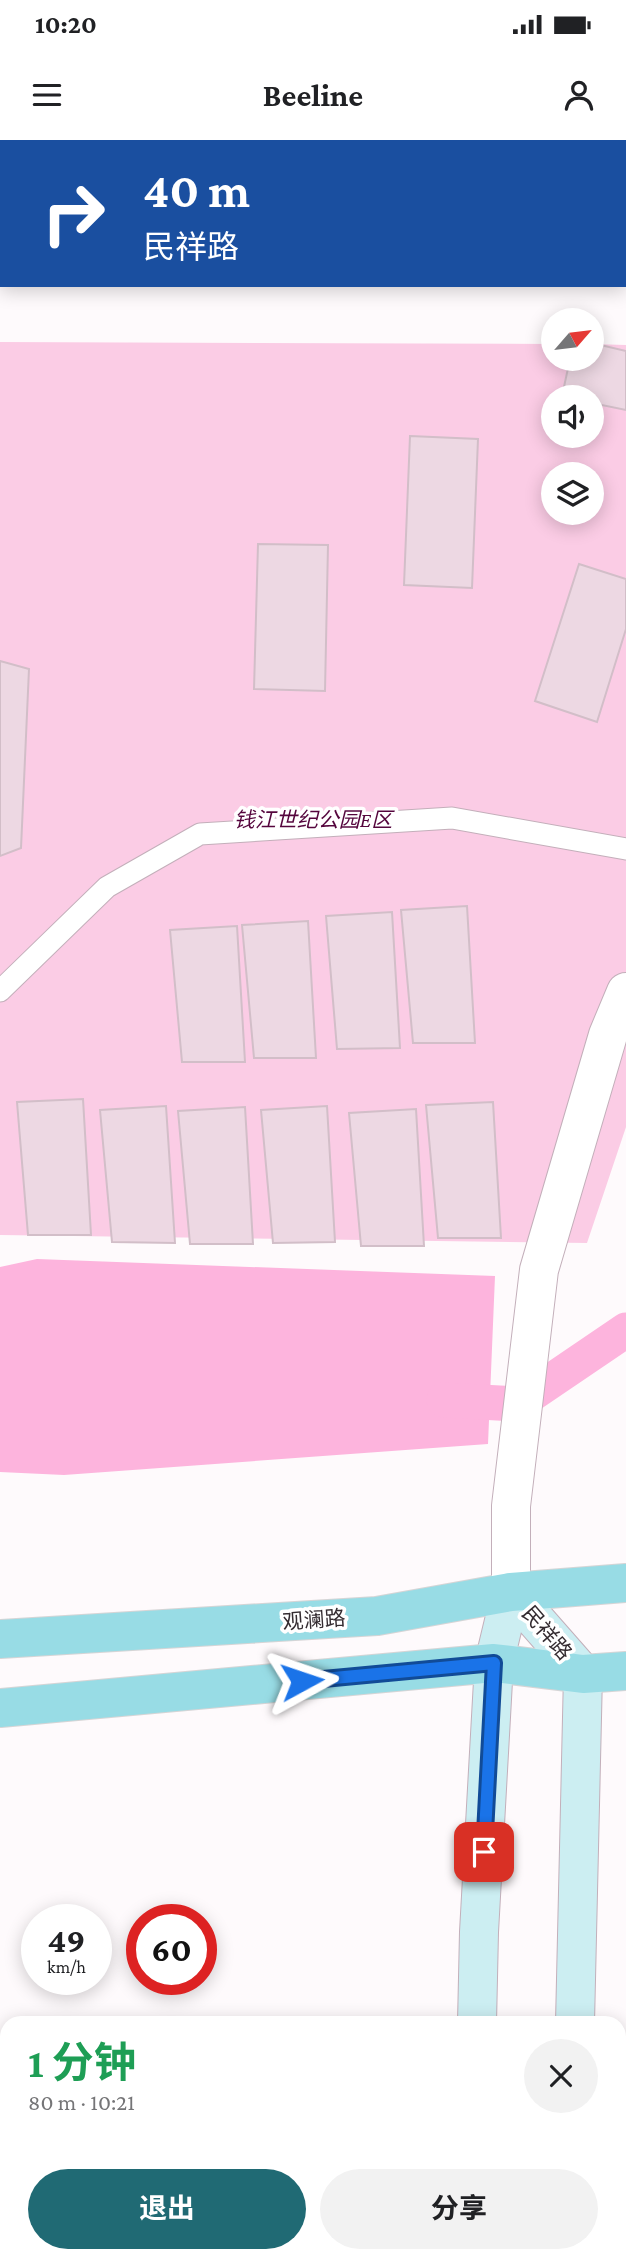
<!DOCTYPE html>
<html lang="zh">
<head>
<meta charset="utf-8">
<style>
	:root { --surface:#fff; --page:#f2f2f2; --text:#202124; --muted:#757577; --accent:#206a74 }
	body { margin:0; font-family:"Crimson Pro","Noto Sans SC",serif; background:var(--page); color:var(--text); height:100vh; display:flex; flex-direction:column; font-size:26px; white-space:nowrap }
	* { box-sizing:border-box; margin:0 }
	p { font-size:23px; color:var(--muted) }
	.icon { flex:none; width:38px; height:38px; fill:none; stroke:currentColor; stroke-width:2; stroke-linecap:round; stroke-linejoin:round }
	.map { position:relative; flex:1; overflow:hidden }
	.panel { position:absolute; left:0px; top:1876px; width:626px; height:247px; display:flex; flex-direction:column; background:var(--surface); border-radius:21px 21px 0 0; box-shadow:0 4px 18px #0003 }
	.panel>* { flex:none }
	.top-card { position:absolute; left:0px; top:0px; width:626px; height:147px; box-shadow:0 4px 18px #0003; background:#1a4fa0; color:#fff; overflow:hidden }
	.needle { width:46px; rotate:62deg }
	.controls { position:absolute; left:541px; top:168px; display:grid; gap:14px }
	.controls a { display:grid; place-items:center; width:63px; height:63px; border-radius:50%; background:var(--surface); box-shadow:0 4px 18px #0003; font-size:35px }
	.speed { position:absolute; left:21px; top:1764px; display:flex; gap:14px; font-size:35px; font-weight:700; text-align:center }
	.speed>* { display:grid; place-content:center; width:91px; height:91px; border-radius:50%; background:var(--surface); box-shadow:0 4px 18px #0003; line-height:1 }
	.speed small { font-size:18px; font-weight:400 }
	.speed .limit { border:10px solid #d22; background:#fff; color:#111 }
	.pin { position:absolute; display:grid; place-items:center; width:60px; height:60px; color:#fff; margin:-30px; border-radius:14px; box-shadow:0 4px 10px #0006 }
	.me { position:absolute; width:77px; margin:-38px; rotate:85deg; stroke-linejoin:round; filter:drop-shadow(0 0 5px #0008) }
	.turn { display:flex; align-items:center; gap:24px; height:147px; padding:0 28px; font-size:32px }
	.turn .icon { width:91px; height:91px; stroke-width:2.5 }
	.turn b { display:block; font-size:49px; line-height:60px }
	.round { display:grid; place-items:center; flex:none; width:74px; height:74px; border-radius:37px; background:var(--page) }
	.summary { display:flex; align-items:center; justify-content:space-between; height:119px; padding:0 28px }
	h1 { font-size:42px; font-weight:700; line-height:52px; color:#1e9e55 }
	.button { display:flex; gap:14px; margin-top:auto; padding:14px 28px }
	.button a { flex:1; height:80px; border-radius:42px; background:var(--accent); color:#fff; font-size:28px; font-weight:700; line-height:80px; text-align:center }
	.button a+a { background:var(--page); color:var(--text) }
	.status { display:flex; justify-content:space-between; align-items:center; height:49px; padding:0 35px; background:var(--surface); direction:ltr }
	.status svg { height:19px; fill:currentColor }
	header { display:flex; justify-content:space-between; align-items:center; height:91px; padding:0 28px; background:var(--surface); font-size:32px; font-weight:700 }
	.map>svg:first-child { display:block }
</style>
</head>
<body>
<div class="status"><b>10:20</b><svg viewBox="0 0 49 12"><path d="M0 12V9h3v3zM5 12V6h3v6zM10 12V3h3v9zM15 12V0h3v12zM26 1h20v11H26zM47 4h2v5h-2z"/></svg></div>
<header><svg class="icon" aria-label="menu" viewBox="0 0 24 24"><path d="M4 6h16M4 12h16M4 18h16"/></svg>Beeline<svg class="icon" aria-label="person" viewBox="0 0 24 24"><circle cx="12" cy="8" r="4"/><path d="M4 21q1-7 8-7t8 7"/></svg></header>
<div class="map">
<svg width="626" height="2122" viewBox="0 0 626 2122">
	<rect width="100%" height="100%" fill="#fefafc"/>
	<path fill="#fbcce5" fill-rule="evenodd" d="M0,202L553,204V219H592V204L626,205V987L587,1103L0,1095ZM553,257H592V296H553ZM553,334H592V373H553Z"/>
	<path fill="#fdb4dd" d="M0,0H626V108L625,2H2V81Z
		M37,1119L495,1136L488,1304L64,1335L0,1332V1127Z"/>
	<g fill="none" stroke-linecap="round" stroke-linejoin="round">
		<path stroke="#fdb4dd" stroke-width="35" d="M444,1260L517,1264L626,1190"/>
	</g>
	<path fill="#edd8e3" stroke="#d2bec8" stroke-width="2" d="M592,203L626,211V270L592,263V257L562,256L570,219H592Z
		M410,296L478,299L472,448L404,445Z
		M258,404L328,405L325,551L254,549Z
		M579,424L626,439V489L597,582L535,561Z
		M0,521L29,529L21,708L0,716Z
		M467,766L475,903H413L401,770Z
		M392,772L400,908L337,909L326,776Z
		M308,781L316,918H254L242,785Z
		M237,786L245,922H182L170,790Z
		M83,959L91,1095H28L17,962Z
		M493,962L501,1098H438L426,965Z
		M166,966L175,1103L112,1102L100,970Z
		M327,966L335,1102L273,1103L261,970Z
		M245,967L253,1104H190L178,971Z
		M416,969L424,1106H361L349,973Z"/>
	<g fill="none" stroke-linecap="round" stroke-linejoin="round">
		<defs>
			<path id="lane" d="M0,851L107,747L200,694L452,678L626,709"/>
			<path id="street" d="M511,1452V1366L539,1130L608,895L626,852"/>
			<path id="secondary" d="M511,1452L583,1534L575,1883
				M477,1883L479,1792L494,1523L511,1452
				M470,2122V2116
				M568,2122V2116"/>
			<path id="primary" d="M0,1499L377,1476L511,1452L626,1443
				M0,1568L494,1523L583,1534L626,1531"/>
		</defs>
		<use href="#lane" stroke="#c3afba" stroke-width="23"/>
		<use href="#street" stroke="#c3afba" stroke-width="40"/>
		<use href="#secondary" stroke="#c3afba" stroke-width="40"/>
		<use href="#primary" stroke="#d6d5d6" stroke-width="40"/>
		<use href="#lane" stroke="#fff" stroke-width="21"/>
		<use href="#street" stroke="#fff" stroke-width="38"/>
		<use href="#secondary" stroke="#cceef2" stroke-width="38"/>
		<use href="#primary" stroke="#98dce5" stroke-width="38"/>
	</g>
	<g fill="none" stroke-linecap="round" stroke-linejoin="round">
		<defs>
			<path id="route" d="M302,1541L494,1523L484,1712"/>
		</defs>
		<use href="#route" stroke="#114b97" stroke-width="18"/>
		<use href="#route" stroke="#1a73e8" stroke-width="12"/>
	</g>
	<g text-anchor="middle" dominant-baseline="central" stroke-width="7" stroke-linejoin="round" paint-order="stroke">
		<g font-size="21" font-style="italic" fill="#55053d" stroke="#fff">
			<text x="313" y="680">钱江世纪公园E区</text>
		</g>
		<g font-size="21" fill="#342c31" stroke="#fff">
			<text transform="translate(314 1480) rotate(-4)">观澜路</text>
			<text transform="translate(547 1493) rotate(49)">民祥路</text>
		</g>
	</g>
</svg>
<div class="controls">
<a><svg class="needle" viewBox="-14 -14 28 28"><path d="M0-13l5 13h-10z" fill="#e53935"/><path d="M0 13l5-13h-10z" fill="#757577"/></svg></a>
<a><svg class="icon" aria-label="sound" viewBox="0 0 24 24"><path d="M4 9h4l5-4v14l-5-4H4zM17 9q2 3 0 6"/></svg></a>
<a><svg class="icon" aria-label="layers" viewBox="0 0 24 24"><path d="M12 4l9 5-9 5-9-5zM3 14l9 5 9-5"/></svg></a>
</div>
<div class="speed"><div>49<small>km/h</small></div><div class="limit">60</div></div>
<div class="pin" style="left:484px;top:1712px;background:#d93025"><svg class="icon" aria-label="arrive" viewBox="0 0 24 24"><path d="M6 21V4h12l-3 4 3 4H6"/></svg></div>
<svg class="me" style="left:302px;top:1541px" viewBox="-20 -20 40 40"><path d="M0-17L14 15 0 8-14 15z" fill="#1a73e8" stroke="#fff" stroke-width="4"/></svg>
<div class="top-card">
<div class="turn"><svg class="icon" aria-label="right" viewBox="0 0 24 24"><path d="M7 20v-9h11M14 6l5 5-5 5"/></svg><div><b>40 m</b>民祥路</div></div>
</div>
<section class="panel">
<div class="summary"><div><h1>1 分钟</h1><p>80 m · 10:21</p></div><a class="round"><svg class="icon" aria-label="close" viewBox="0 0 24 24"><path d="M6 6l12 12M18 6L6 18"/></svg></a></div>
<div class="button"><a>退出</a><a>分享</a></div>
</section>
</div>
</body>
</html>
